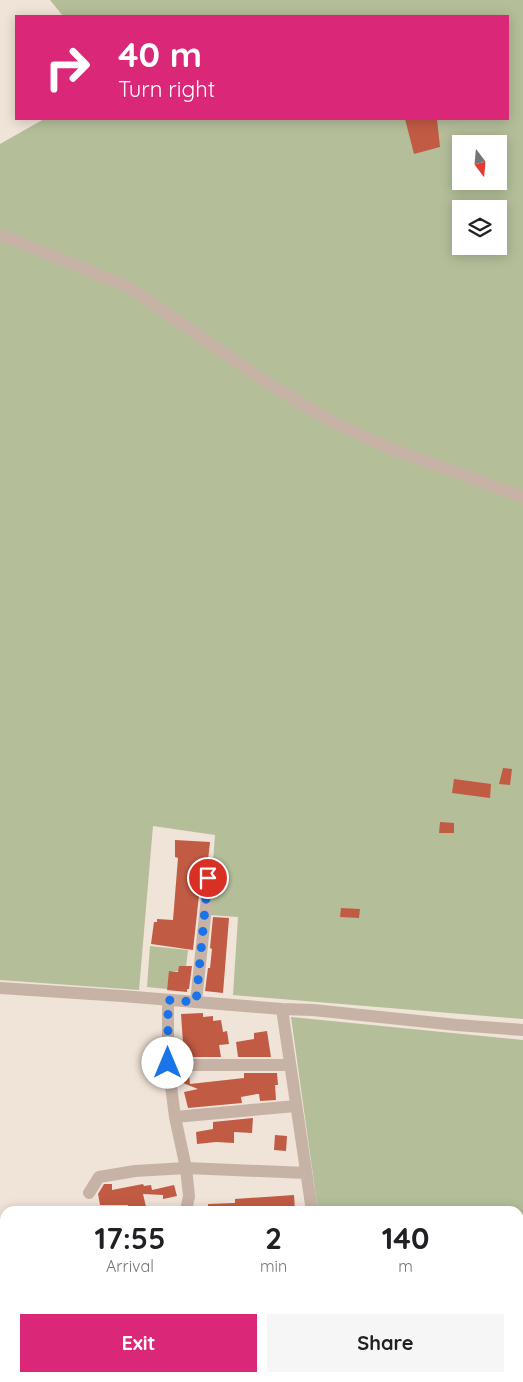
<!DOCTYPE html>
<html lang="en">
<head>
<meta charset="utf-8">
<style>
	:root { --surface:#fff; --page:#f6f6f6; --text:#202124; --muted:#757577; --accent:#db2777 }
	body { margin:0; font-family:Quicksand,sans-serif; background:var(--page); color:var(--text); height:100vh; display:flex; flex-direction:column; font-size:19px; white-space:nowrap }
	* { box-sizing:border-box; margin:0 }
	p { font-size:16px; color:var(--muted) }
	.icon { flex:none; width:28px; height:28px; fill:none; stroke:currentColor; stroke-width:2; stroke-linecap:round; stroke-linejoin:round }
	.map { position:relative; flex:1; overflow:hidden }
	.details { position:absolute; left:0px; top:1206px; width:524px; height:176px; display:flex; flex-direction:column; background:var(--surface); border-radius:15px 15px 0 0; box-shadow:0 2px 12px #0003 }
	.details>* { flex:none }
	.banner { position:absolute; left:15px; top:15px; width:494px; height:105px; border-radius:0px; box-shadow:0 2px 12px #0003; background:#db2777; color:#fff; overflow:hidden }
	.needle { width:32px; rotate:164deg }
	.fabs { position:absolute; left:452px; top:135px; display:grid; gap:10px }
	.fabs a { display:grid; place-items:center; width:55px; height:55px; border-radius:0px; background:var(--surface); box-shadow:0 2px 12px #0003; font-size:25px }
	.pin { position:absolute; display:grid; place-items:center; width:42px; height:42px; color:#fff; margin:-21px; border:2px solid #fff; border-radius:50%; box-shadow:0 1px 5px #0007 }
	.me { position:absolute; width:55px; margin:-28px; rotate:0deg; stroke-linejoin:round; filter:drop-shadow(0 0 4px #0008) }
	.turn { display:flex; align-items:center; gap:18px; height:105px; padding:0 20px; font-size:22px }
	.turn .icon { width:65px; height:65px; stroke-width:2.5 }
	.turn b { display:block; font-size:35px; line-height:42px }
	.eta { display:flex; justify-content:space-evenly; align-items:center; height:85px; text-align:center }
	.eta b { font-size:30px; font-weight:700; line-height:35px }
	.action { display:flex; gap:10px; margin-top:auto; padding:10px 20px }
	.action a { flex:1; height:58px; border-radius:0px; background:var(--accent); color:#fff; font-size:20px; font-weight:700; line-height:58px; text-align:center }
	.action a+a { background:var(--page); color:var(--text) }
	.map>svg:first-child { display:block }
</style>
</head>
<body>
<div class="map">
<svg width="523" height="1382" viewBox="0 0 523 1382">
	<rect width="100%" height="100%" fill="#f0e3d8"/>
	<path fill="#b4be99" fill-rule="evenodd" d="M50,0H523V1019L233,995L238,917L209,915L215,835L153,826L139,990L0,980V144L44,119H508V16H63ZM461,144H499V181H461ZM461,209H499V246H461Z
		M150,946L188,950L186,967L179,971H170L167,989L147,987Z
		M291,1017L523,1040V1269H519V1211H318Z"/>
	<path fill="#c25b44" d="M405,119H437L440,147L414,154Z
		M503,768L512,769L510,785L499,784Z
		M454,779L491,784L490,798L452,793Z
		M440,822L454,823V833H439Z
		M175,840L210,842L208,860L204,859L203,873L201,877L193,950L151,944L154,922H157V919L173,920L178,858L175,857Z
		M341,908L360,909L359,918L340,917Z
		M213,917L229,918L223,993L205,991L208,968H210L212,949L210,948Z
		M179,966H192L189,989H187V992L167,990L169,971L178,972Z
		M203,1013V1017L213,1016V1021L221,1020L223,1032L227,1031L229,1044L219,1045L221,1057H176V1044L183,1043L181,1014Z
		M267,1031L271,1057H238L236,1042L254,1039V1033Z
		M178,1073H189L190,1084L244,1078V1073H277L278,1085H275L276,1100L260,1101L259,1094H257L241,1097L242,1103L188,1108L184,1092L198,1089L178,1081Z
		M253,1118L252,1133L234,1132V1143L216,1142L197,1144L196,1132L213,1129V1122Z
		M275,1135L287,1136L286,1151L274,1150Z
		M104,1184H112V1190L143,1184L144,1186L151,1185L152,1190L174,1185L177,1196L163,1199V1195L143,1194L147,1211H128V1205H100L98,1194Z
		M294,1195L295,1211H208V1204L235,1203V1199Z"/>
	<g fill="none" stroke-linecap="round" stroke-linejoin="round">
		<path stroke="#c7b3a5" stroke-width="12" d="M0,236L9,238L130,288L269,384L333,422L382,445L523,497
			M0,988L122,996L282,1009L313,1010L457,1025L523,1030
			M168,1000V1063L175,1117L186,1168L189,1196L186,1211
			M196,1002L209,878
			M282,1009L312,1211
			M168,1065H290
			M175,1117L296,1106
			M89,1193L99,1177L135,1171L186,1168L306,1173
			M23,1378V1382
			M73,1378L74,1382
			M126,1378V1382
			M176,1378V1382
			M228,1378L229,1382
			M279,1378L280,1382
			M330,1378V1382
			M373,1378V1382
			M503,1378V1382
			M516,1382L523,1381"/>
		<path stroke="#755f57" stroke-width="12" d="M519,1285L523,1284
			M519,1308L523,1307
			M0,1340L5,1339
			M0,1365H5"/>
	</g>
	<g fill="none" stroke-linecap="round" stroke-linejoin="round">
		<path stroke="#1a73e8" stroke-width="9" stroke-dasharray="0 16.2" d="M168,1063V1000L196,1002L208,878"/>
	</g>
</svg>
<div class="fabs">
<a><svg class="needle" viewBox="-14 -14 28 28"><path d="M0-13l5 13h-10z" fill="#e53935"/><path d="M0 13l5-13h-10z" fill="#757577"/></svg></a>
<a><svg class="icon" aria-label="layers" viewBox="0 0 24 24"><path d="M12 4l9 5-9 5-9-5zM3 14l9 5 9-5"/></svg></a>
</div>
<div class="pin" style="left:208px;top:878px;background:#d93025"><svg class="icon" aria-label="arrive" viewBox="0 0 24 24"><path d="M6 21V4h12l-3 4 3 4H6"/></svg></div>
<svg class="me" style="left:168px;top:1063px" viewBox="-20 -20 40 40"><circle r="19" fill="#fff"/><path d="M0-13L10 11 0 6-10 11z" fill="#1a73e8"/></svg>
<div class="banner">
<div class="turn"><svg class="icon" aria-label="right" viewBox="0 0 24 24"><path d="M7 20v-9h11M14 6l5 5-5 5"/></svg><div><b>40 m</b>Turn right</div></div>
</div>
<section class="details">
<div class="eta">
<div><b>17:55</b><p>Arrival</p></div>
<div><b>2</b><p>min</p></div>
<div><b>140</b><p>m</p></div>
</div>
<div class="action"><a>Exit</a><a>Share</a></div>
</section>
</div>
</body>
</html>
